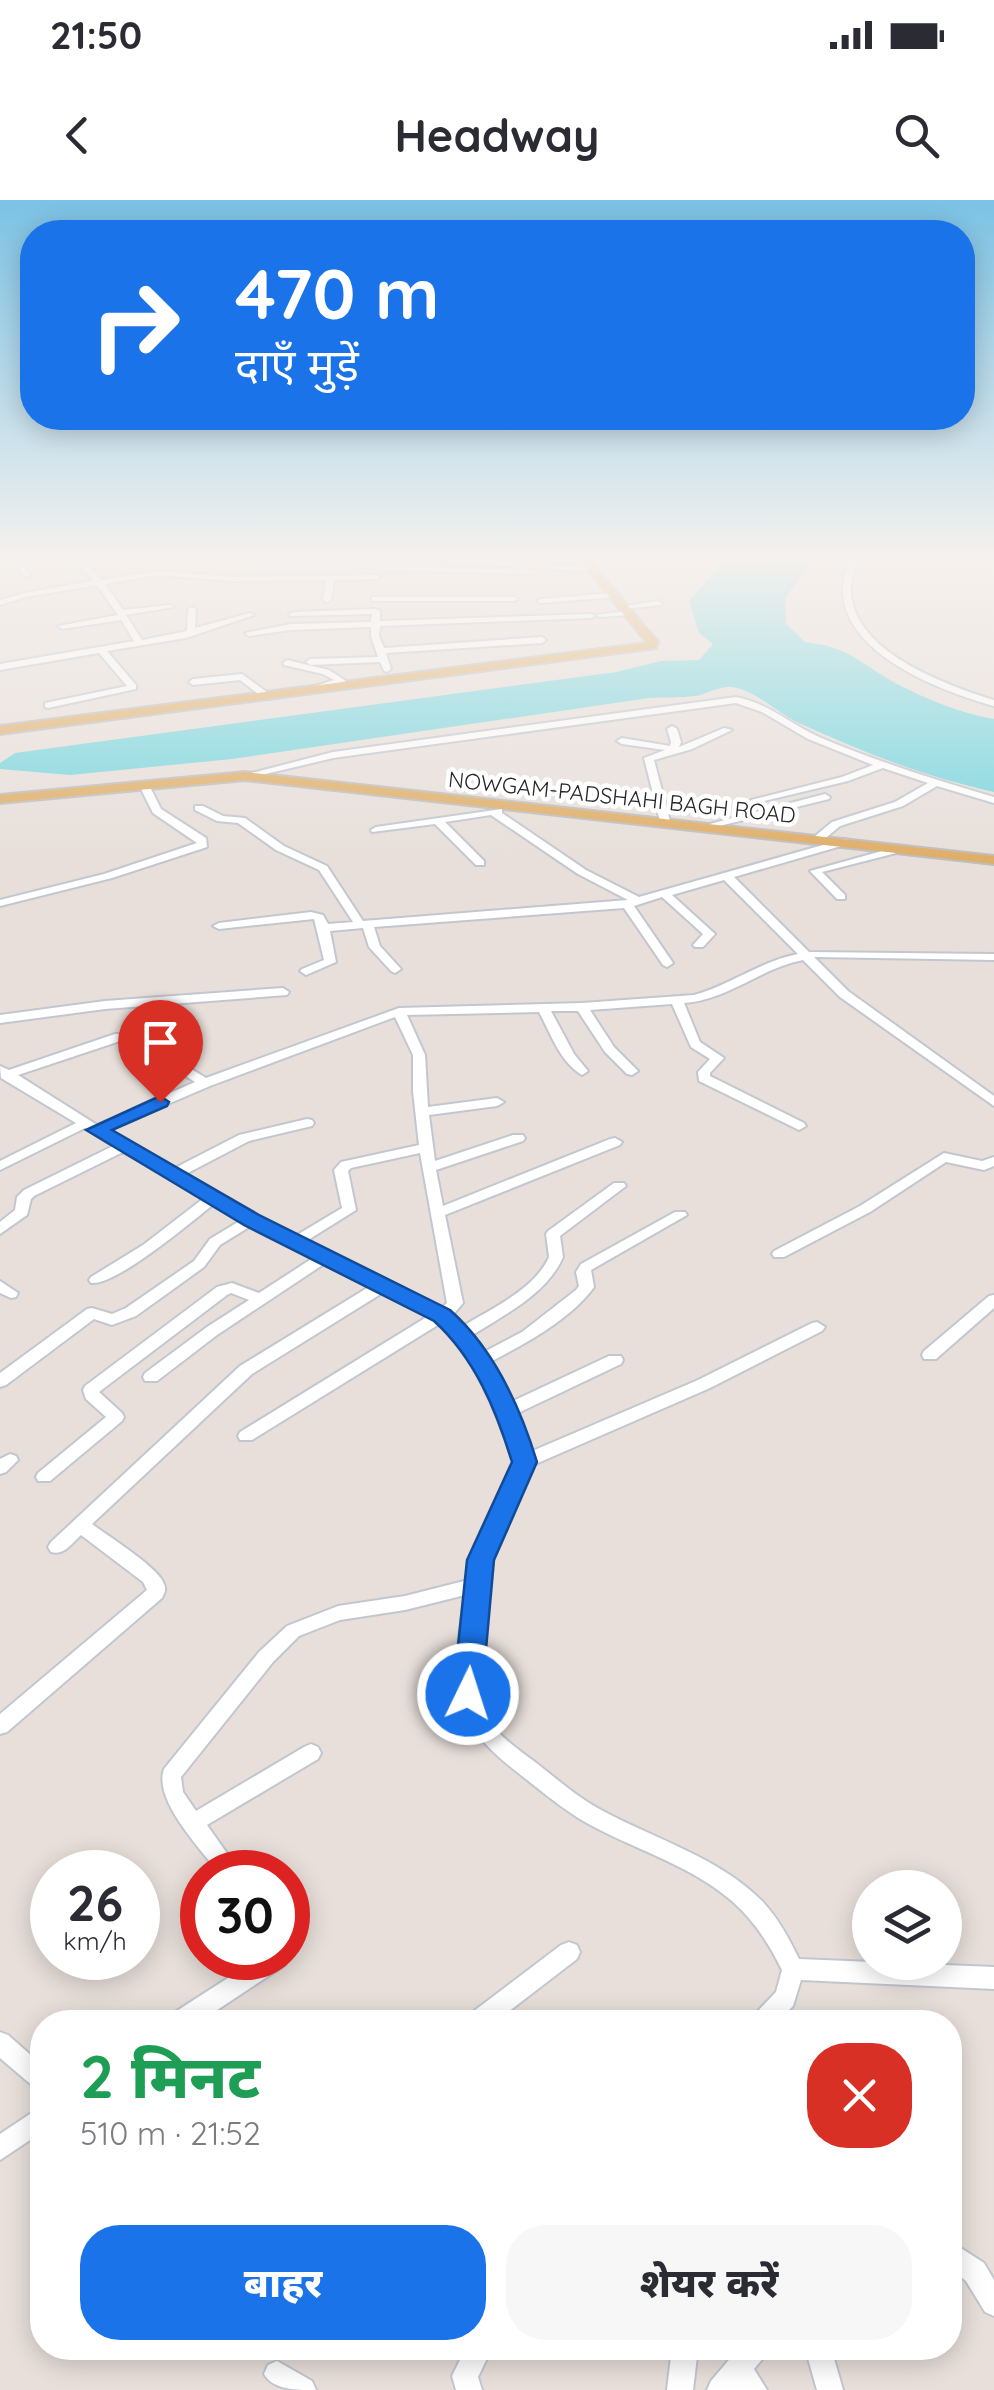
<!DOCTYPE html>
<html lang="hi">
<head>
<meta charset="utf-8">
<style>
	:root { --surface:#fff; --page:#f7f7f7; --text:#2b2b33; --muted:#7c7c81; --accent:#1a73e8 }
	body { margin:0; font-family:Quicksand,"Noto Sans Devanagari",sans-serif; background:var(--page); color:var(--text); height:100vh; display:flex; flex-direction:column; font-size:38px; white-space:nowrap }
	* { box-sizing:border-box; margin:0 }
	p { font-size:32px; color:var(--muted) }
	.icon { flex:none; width:55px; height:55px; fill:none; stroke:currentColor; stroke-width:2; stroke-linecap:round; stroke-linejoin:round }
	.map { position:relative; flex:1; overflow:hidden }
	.side { position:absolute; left:30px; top:1810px; width:932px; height:350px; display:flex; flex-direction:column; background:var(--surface); border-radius:40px; box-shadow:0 5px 25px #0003 }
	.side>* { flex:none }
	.hud { position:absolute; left:20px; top:20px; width:955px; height:210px; border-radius:40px; box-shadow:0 5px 25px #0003; background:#1a73e8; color:#fff; overflow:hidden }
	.fabs { position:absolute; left:852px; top:1670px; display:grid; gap:20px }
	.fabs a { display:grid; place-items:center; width:110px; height:110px; border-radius:50%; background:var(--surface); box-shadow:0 5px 25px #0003; font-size:50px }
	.speed { position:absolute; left:30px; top:1650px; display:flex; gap:20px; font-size:50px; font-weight:700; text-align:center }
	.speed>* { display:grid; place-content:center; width:130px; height:130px; border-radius:50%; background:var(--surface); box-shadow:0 5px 25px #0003; line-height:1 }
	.speed small { font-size:25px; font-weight:400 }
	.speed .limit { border:15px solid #d22; background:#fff; color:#111 }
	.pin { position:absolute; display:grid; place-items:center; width:85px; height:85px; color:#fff; margin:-102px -42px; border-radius:50% 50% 50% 0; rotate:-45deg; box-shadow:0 0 10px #0007 }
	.pin .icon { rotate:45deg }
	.me { position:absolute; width:110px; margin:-55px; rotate:4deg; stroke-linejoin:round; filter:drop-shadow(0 0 8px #0008) }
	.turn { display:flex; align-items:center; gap:35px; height:210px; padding:0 50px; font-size:45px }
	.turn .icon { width:130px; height:130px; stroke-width:2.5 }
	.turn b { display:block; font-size:70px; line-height:85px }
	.round { display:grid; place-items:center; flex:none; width:105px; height:105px; border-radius:40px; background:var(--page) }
	.overview { display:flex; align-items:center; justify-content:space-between; height:170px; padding:0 50px }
	h1 { font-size:60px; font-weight:800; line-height:75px; color:#1e9e55 }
	.cta { display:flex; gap:20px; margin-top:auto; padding:20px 50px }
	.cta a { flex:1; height:115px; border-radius:40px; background:var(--accent); color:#fff; font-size:40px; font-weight:800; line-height:115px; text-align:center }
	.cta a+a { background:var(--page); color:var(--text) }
	.status { display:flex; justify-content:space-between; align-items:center; height:70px; padding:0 50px; background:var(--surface); direction:ltr }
	.status svg { height:28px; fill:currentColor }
	header { display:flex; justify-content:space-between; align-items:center; height:130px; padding:0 50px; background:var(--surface); font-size:45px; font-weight:800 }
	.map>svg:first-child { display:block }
</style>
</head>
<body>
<div class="status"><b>21:50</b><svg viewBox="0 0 49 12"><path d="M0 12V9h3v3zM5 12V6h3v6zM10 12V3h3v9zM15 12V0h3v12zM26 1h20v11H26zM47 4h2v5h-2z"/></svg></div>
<header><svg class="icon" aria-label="back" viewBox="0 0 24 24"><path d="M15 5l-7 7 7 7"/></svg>Headway<svg class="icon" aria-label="search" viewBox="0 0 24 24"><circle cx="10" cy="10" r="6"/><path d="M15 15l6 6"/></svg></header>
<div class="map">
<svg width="994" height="2190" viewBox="0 0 994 2190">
	<rect width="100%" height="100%" fill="#e8dfda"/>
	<path fill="#78d6df" d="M731,355H815L785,399L786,424L805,442C848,446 861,464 897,484C929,500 959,513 994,519V592C926,577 862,552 799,523C777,513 757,491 732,487C718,486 707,494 695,496C680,498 664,497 649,498L232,559L70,575L0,569V563L15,553L616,472L661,461L699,460L713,444L699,433L689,401Z"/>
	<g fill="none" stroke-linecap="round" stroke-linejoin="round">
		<defs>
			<path id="minor" d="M9,355H17L30,376H24Z
				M71,355H79L101,380L158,371L234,377L376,375L380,377L376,379L334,380L331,400L327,402L323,400L326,380L234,381L158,375L105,384L123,410L170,405L174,407L126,415L142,440L187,431L188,409L192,407L196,409L195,428L250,413L254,415L186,438L107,451L136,485V489L48,508L45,507V503L127,486L99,453L0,470V464L134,441L121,420L62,429L58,426L118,415L97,385L26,397L0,405V400L25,393L93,381Z
				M395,355H426L514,362L518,364L514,366L399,357Z
				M852,355H860C857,364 852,376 851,385C847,450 944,484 994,500V506C942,491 839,454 843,385C844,376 849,364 852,355Z
				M550,365L592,367L596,369L592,371L547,369Z
				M382,366L533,370L537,372L533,374L379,370V366Z
				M613,393H616V397L541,403L537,401L541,399Z
				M375,397H514L518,399L514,401H372V397Z
				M658,401L662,403L661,405L623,409L619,407Z
				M376,409L380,411V421L591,414L595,416L591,418L380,426L379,436L384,448L542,437L546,440L542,443L386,453L391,469L387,472L384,471L380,462L310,465L306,462L310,459L378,457L371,436V427L291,430L249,436L245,433L291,424L371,422L372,414L290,416L289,414L293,412Z
				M627,411L631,413L630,415L600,417L596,415Z
				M287,460L329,470L346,481L312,491V487L334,480L323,474L284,465L283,463Z
				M242,474L271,495V499H265L240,480L193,485L189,482L193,479Z
				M736,497C768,503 790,524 819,537C876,561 935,580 994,597V603L937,586L903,606L840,626L822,641H814V637L832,622L895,602L928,583L883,568L848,581L751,604V600L842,577L873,565L808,539L762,512L736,503L333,558L245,579L240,576L333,552Z
				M672,526L677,529L681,542L679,547L724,528L732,530L692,549L654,560L670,621L665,624L660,621L644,558L665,550L622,544L617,541L622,538L670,546L671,542L667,529Z
				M140,583H148L161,609L206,638L207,647L112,678L0,706V700L104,674L197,643L153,613L139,585Z
				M825,594L830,597L829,599L707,629L702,626Z
				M195,606H203L223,616L245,618L284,646L327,666L363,721L628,700L578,674L491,615L445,622L484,661V665H476L435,624L372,632L371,630L376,627L502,609V613L586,670L639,697L844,639L848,640V644L734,677L809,752L994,754V760L814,757L848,791L994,896V906L840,797L803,760C761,768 728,800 684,803L700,842L724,858L710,873V876L804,923L806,926L799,930L699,881L698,872L710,859L691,847L672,804L590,810L614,847L638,871L632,875L627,874L605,852L578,811H551L574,854L588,871L582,875C560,862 551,834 539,812L407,815L425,855L428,907L497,898L504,902L497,906L429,915L435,961L513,935H523L525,938L523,941L436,970L443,1006L610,939L615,938L622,942L620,945L445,1015L463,1103L452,1116L463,1126C491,1109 535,1089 549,1057L546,1034L548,1031L614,983H624L626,986L560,1036L563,1057C547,1094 504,1115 471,1136L484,1152L522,1132L576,1090L579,1086L576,1072L581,1064L675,1012H685L687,1015L591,1070L594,1087C571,1119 525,1144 490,1162L513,1201L609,1156H621L623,1160L621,1164L518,1213L530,1252L698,1180L812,1123L817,1122L825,1127L822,1131L710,1188L531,1266C518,1302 496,1335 487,1372C479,1407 468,1474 482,1508C491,1531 516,1548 535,1562C557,1579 578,1598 603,1611C657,1640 718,1657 762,1701C778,1718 789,1738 799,1759L994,1767V1789L801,1780L793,1806L777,1822H752L755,1814L776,1792L782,1770C768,1742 752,1717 727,1697C685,1663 631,1648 585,1622C561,1608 539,1589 517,1572C493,1553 469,1532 461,1501C452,1468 460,1428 465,1395L405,1410L340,1420L299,1436L273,1462L181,1577L183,1592L196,1611L304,1547L311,1544L318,1547L321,1553L318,1559L207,1625L240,1672H218C200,1648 153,1600 164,1569L259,1452L287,1426L338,1406L405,1396L468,1380L476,1352L516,1262L505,1221L488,1183L465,1150L441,1123L252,1240H240L238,1236L240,1232L430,1115L384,1092L252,1174L92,1324C108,1336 156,1366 163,1382C167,1390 165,1391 162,1398L7,1532L0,1534V1514L147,1390L143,1382L81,1335C72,1343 64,1356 51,1352L48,1347L51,1342L240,1166L372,1085L327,1062L217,1135L157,1181H145L143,1177L145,1173L207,1127L249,1100L231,1093L227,1095L99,1192L122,1213L124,1217L122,1221L50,1281H38L36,1277L38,1273L106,1217L86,1199L83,1190L85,1186L217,1087L232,1083L259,1093L316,1056L254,1024L220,1045L204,1067L136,1116L112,1125L94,1119L6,1185L0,1187V1173L87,1109L92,1108L112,1114L126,1108L194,1061L210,1039L243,1019L214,1004C191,1022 116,1086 91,1083L89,1080L91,1077L143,1045L204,998L123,952L34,996L31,999L27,1015L0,1034V1022L15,1010L17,997L24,990L113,946L85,928L0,970V961L76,923L1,878L0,866L9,870L115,834H123V840L18,875L97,925L195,882L154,856L152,853L158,849L206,878L399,808L582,803L694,795C730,785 761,761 798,754L724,680L672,695L715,734L703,747H695L693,745L703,734L662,697L634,706L673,763L667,767L663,765L624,708L374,727L380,746L401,769L395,773L391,771L369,747L363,728L330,731L336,762L306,775L300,771L302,769L324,760L314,719L219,729L213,726L219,723L311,712L323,715L328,724L353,722L319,670L276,650L238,623L217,621L195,610ZM395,817L413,855V891L419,945L341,962L334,970L342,1008L297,1035L182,976L249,941L312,926L314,923L312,920L307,919L239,935L171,970L107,930L210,886ZM420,953L447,1103L441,1108L308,1040L356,1010L348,971L351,968Z
				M900,646L904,647V651L822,672L845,695V699H837L810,671Z
				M283,788L289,792L287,795L105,809L0,823V815L105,801Z
				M944,953L982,961L994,957V966L984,970L946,962L870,1012L784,1057H774L772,1054L774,1051L860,1006Z
				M0,1081L18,1093L16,1097L11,1098L0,1093Z
				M994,1095V1108L936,1159H924L922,1155L924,1151L989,1096Z
				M10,1254L16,1256L18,1260L6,1272L0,1274V1259Z
				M569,1742L577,1745L580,1752L577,1759L495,1822H467L470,1814L561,1745Z
				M288,1757V1758L285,1765L199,1822H169L172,1814L259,1758Z
				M0,1832L8,1835L42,1865V1890L34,1887L0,1858Z
				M42,1906V1932L0,1960V1934Z
				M950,2041L984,2063L994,2080V2116L985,2112L966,2081L950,2068Z
				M466,2148H492L478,2177L482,2190H456L452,2176Z
				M672,2148H698L693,2190H667Z
				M739,2148H768L764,2157L754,2169L767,2190H707L711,2181Z
				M805,2148H831L843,2190H817Z
				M277,2161L312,2181L316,2190C296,2190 273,2190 264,2174L268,2165Z"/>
			<path id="major" d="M592,355H602L596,362L597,369L658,442L656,448L0,534V526L647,443L587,369L586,362Z
				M245,572L994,656V664L245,580L0,603V595Z"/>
		</defs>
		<use href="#minor" stroke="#c2c7cf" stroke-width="4"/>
		<use href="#major" stroke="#bebebe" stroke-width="4"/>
		<use href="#minor" fill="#fff" fill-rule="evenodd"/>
		<use href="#major" fill="#dfae68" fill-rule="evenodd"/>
	</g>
	<linearGradient id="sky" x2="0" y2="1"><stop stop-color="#7bc2e4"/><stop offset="0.54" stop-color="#f5f1ee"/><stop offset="1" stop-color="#f5f1ee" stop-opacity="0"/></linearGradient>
	<rect width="994" height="661" fill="url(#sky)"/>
	<path fill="#1a73e8" stroke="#114b97" stroke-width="2.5" d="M160,896L169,902L167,906L112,930L259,1015L450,1110C494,1149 520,1206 537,1262L494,1360L482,1494L478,1503L468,1506L458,1503L453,1494L467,1360L512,1262C496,1210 475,1158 434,1121L244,1025L86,930Z"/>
	<g text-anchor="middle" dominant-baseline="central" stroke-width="9" stroke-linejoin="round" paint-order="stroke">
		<g font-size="22" fill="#272727" stroke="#fff">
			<text transform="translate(622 597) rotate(6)">NOWGAM-PADSHAHI BAGH ROAD</text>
		</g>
	</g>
</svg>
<div class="fabs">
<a><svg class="icon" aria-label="layers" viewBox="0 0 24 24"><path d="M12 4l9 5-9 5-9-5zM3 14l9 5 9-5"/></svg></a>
</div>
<div class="speed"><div>26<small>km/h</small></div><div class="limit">30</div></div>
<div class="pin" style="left:160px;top:902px;background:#d93025"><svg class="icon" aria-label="arrive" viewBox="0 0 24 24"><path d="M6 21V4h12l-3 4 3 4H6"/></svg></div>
<svg class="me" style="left:468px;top:1494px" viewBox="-20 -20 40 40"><circle r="17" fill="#1a73e8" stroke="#fff" stroke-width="3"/><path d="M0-11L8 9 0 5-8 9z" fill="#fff"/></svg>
<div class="hud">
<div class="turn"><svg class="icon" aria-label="right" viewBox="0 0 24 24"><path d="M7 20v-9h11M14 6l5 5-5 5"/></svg><div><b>470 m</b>दाएँ मुड़ें</div></div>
</div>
<section class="side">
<div class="overview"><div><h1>2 मिनट</h1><p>510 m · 21:52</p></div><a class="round" style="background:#d93025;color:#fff"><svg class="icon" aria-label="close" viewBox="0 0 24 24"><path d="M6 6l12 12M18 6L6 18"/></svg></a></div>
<div class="cta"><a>बाहर</a><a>शेयर करें</a></div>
</section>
</div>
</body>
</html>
